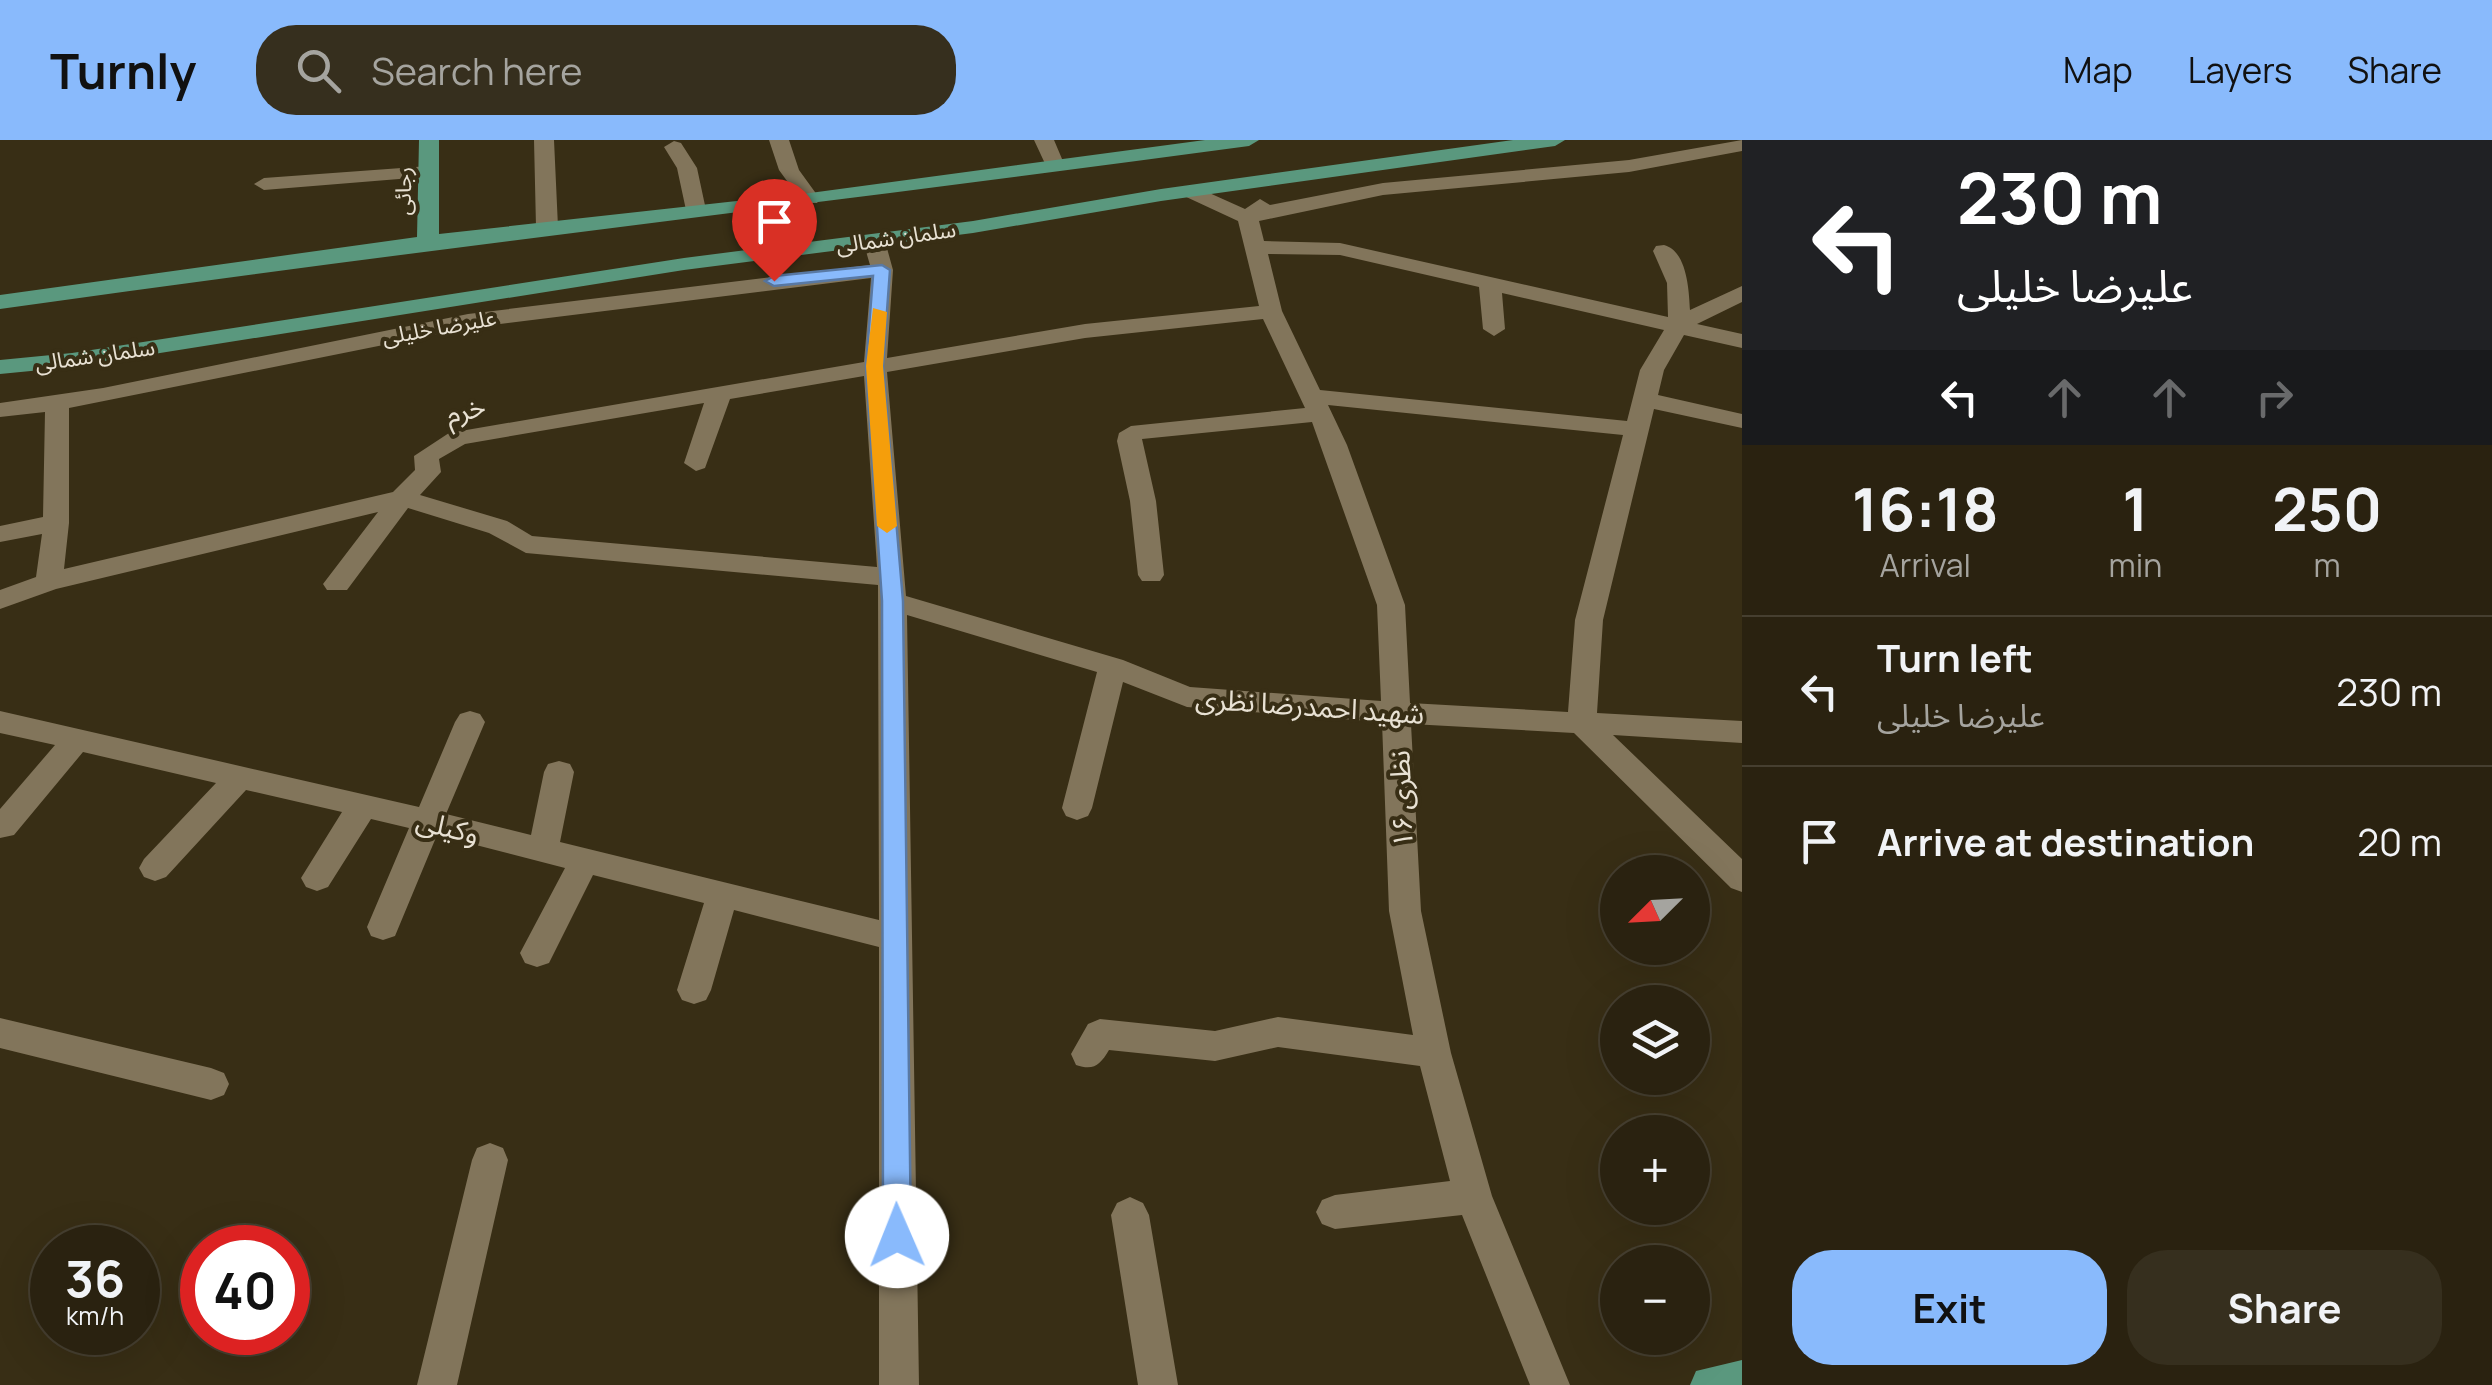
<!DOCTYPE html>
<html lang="en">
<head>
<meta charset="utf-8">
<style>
	:root { --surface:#2a2210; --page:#362f1e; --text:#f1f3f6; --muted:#a5a49f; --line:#463f30; --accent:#89bafc }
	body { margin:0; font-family:Manrope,"Noto Sans Arabic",sans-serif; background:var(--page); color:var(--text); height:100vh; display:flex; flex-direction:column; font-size:38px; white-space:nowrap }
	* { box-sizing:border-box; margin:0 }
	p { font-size:32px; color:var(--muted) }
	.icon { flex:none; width:55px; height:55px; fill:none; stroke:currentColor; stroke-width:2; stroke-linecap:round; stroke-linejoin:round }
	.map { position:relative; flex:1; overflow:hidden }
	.sheet { display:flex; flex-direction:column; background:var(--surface); width:750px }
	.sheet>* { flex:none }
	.hud { background:#202124; color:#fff; overflow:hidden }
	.needle { width:65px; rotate:246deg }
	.tools { position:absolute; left:1600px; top:715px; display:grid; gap:20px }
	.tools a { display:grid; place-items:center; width:110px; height:110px; border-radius:50%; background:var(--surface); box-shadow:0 10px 40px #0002,0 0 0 2px var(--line); font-size:50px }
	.speed { position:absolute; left:30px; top:1085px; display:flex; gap:20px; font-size:50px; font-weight:700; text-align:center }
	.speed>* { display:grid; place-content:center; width:130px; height:130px; border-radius:50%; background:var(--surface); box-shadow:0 10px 40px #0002,0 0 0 2px var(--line); line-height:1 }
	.speed small { font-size:25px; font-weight:400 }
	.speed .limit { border:15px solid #d22; background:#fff; color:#111 }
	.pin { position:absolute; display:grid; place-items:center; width:85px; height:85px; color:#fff; margin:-102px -42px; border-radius:50% 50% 50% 0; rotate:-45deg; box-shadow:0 0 10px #0007 }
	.pin .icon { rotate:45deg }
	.me { position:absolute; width:110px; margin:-55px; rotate:359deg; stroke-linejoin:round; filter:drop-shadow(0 0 8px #0008) }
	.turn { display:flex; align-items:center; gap:35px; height:210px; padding:0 50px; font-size:45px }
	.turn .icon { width:130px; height:130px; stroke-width:2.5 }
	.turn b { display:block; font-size:70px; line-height:85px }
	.lanes { display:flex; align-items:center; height:95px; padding:0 50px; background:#0003; justify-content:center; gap:50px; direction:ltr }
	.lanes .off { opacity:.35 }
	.eta { display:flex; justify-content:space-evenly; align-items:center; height:170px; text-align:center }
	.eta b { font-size:60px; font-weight:700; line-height:70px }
	.button { display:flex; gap:20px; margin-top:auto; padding:20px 50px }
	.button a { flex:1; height:115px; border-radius:40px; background:var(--accent); color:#111; font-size:40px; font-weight:700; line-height:115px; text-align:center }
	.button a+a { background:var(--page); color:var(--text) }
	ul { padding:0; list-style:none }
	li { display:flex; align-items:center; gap:30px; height:150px; padding:0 50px; border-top:2px solid var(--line) }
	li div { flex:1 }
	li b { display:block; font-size:38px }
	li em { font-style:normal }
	header { display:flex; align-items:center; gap:60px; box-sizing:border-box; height:140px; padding:0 50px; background:var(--accent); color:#111 }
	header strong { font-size:48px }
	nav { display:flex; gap:55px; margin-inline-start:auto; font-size:35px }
	.search { width:700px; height:90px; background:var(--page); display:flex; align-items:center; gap:25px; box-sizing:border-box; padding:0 35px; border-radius:40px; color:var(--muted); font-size:38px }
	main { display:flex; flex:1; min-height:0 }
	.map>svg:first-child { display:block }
</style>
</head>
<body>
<header>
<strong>Turnly</strong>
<div class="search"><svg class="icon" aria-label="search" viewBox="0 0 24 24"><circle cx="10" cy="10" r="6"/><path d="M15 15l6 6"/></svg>Search here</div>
<nav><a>Map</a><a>Layers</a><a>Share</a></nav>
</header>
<main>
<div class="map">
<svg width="1742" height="1245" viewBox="0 0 1742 1245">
	<rect width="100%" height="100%" fill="#382e15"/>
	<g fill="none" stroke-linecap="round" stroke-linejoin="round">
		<path fill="#82755b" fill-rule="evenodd" d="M534,0H554L558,87L547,93L536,87Z
			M769,0H789L799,30L820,59L817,63H803L779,30Z
			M1034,0H1054L1065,26L1062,30H1048Z
			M1742,0V11L1629,32L1383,55L1259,81L1264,101L1340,103L1668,177L1667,143L1653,111L1656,106L1664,105C1687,111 1689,150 1690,170L1742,146V162L1697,184L1742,194V208L1684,195L1664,230L1658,255L1742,274V288L1654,269L1603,480L1597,573L1742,581V603L1613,595L1742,719V752L1731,748L1574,593L1411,584L1421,771L1451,913L1492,1056L1570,1245H1530L1462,1075L1335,1089L1322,1084L1316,1072L1322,1060L1335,1055L1450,1041L1420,926L1278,907L1215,921L1109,910C1100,925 1094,931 1076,925L1071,914L1088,884L1100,879L1215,891L1278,877L1413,895L1389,771L1382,582L1187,567L1123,542L1092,668L1088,676L1077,680L1066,676L1062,668L1097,532L907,475L919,1245H879V807L734,770L711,850L706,860L694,864L682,860L677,850L704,763L593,735L549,823L537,827L525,823L520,813L565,728L437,695L395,796L383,800L371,796L367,787L409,688L371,679L328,747L317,751L306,747L301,738L342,672L246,650L166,737L155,741L144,737L139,728L144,719L216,643L83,612L14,695L0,698V669L55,605L0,593V571L419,667L455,582L460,574L470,571L480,574L485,582L446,674L531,695L544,632L548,624L559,621L570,624L574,632L560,702L879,780L878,445L526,413L489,393L408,368L347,450H327L323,444L378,372L56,449L0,469V450L36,437L42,394L0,402V386L43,377L45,272L0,277V263L103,248L468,174L870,125L863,101L874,95L885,101L893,130L887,218L1085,184L1259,166L1238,81L1182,55V47H1196L1245,69L1260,59L1270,65L1383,43L1629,20ZM1268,114L1340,115L1479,147L1483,189L1494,196L1505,189L1502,153L1664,190L1640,230L1627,281L1320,250L1282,171ZM871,138L864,222L449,293L414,316L415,330L393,352L64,429L69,383V268L468,188ZM1263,179L1305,268L1131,286L1119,293L1117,301L1130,361L1138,435L1142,441H1160L1164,435L1156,361L1142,299L1312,282L1377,465L1381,561L1190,547L1123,520L906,456L887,232L1085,198ZM864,236L877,427L532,396L507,381L420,355L441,332L439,319L465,304L704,263L684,323L696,331L705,328L730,259ZM1328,265L1623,295L1575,480L1568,572L1410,563L1405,465L1347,305Z
			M674,1L681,3L697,28L706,70L703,74L696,76L686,70L677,28L664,7Z
			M429,26L439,32L436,36L264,50L254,44L264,38Z
			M0,878L211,928L224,933L229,944L224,955L211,960L0,908Z
			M490,1003L503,1008L508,1020L457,1245H417L472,1020L477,1008Z
			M1130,1057L1143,1063L1149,1075L1178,1245H1138L1111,1075L1117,1063Z"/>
		<path fill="#5a987e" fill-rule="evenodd" d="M419,0H439V94L810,53L1205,0H1259L1249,6C833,62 416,110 0,169V155L417,97Z
			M1513,0H1565L1555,6L1161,61L973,93L684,130L72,227L0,234V220L72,213L684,118L973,81L1161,49Z
			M1742,1220V1245H1690L1696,1231Z"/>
	</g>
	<path fill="#89bafc" stroke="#5979a4" stroke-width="2.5" d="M882,125L890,130L883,226L903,461L911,1096L907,1105L897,1109L887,1105L883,1096L882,461L866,226L873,136L774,146L765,141L774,136Z"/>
	<path fill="#f59e0b" d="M873,168L887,172L883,226L897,386L887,393L877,386L866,226Z"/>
	<g text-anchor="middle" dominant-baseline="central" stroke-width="8" stroke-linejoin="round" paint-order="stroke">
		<g font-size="22" fill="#e8e1d3" stroke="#382e15">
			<text transform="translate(403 51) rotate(-89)">رجائی</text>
			<text transform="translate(896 97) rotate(-8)">سلمان شمالی</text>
			<text transform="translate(439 187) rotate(-10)">علیرضا خلیلی</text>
			<text transform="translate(95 215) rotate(-8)">سلمان شمالی</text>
		</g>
		<g font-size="28" fill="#e8e1d3" stroke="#382e15">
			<text transform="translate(465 269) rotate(-15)">خرم</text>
			<text transform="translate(1310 565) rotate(4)">شهید احمدرضا نظری</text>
			<text transform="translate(1400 659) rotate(-92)">نظری ۱۶</text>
			<text transform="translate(448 686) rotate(14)">وکیلی</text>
		</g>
	</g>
</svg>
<div class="tools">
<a><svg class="needle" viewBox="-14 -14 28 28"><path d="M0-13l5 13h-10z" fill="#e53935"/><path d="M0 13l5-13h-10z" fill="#a5a49f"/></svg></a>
<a><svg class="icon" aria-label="layers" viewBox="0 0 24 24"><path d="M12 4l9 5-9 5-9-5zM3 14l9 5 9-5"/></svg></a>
<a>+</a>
<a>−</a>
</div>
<div class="speed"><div>36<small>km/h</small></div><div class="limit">40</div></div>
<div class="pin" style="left:774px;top:141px;background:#d93025"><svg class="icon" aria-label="arrive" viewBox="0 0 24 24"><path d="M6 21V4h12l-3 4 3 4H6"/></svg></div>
<svg class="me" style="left:897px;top:1096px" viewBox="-20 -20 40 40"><circle r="19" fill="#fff"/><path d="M0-13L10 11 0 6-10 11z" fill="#89bafc"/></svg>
</div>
<section class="sheet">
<div class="hud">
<div class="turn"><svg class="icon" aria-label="left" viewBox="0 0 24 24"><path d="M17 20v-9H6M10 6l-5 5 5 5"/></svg><div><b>230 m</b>علیرضا خلیلی</div></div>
<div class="lanes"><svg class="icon" aria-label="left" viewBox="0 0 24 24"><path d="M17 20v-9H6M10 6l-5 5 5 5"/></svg><svg class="icon off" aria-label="ahead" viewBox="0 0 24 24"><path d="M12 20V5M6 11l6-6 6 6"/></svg><svg class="icon off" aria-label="ahead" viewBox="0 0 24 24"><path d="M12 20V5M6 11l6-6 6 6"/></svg><svg class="icon off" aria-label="right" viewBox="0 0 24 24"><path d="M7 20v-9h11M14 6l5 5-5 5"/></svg></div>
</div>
<div class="eta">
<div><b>16:18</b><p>Arrival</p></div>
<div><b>1</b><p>min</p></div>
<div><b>250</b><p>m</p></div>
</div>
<ul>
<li><svg class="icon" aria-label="left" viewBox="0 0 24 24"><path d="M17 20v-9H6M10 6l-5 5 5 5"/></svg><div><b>Turn left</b><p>علیرضا خلیلی</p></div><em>230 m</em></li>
<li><svg class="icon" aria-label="arrive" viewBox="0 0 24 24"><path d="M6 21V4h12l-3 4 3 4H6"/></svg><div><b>Arrive at destination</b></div><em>20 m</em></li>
</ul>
<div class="button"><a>Exit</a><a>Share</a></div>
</section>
</main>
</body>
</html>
